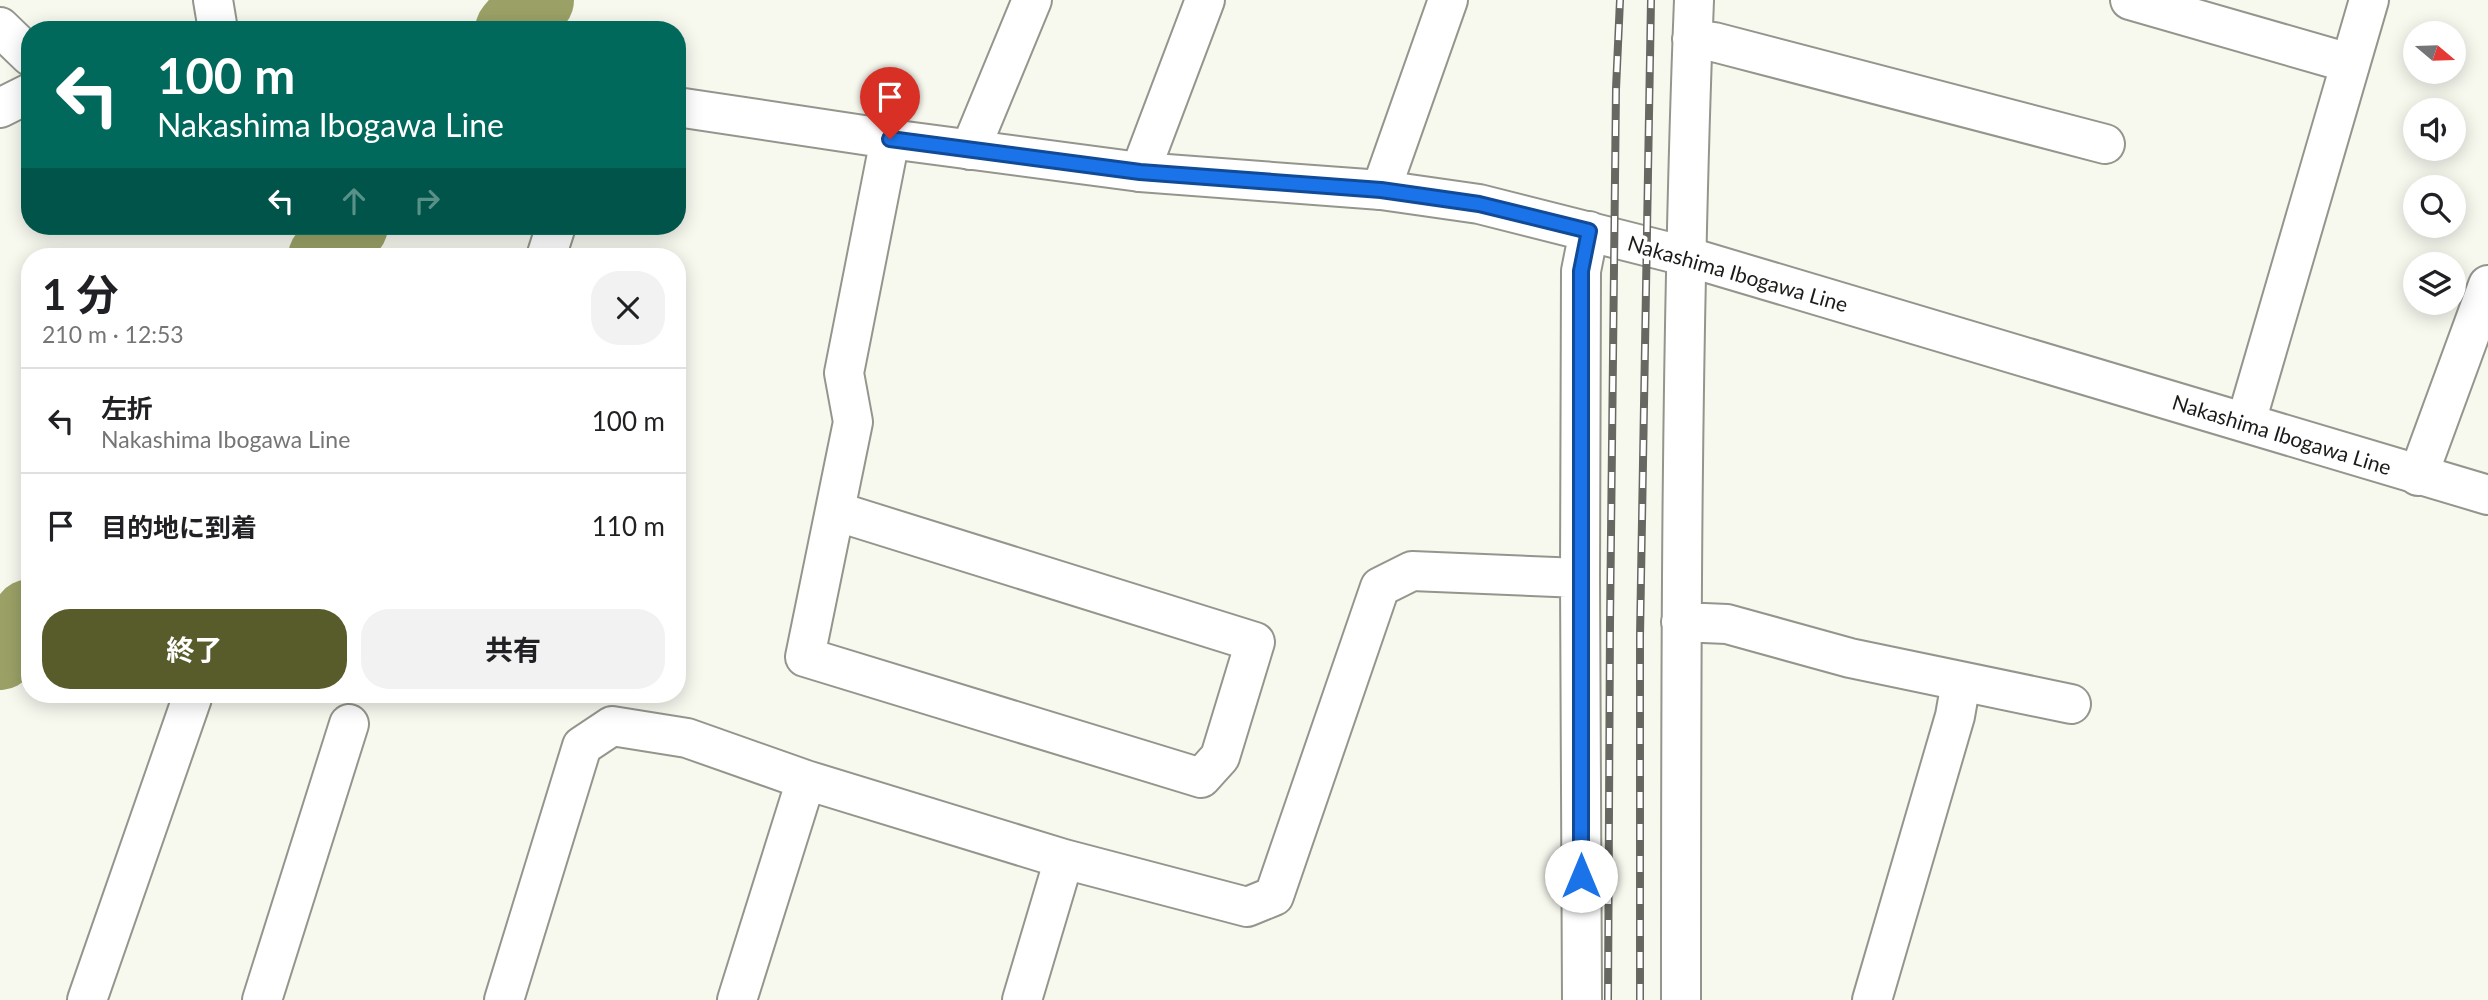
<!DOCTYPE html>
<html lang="ja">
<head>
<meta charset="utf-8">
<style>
	:root { --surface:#fff; --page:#f2f2f2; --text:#202124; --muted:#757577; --line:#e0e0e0; --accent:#585c2a }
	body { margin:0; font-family:Lato,"Noto Sans JP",sans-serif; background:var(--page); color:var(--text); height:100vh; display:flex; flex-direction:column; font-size:26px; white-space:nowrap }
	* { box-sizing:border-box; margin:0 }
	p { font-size:23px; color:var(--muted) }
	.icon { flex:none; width:38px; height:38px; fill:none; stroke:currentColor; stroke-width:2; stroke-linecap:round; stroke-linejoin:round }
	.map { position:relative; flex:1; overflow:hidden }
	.sheet { position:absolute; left:21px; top:248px; width:665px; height:455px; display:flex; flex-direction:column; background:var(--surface); border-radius:28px; box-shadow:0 4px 18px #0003 }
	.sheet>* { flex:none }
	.banner { position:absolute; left:21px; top:21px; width:665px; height:214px; border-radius:28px; box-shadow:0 4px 18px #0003; background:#00695c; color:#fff; overflow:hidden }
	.needle { width:46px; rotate:109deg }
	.tools { position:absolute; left:2403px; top:21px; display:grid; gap:14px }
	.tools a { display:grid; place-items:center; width:63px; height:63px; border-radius:50%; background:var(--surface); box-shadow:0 4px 18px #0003; font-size:35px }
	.pin { position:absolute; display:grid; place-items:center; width:60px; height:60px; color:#fff; margin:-72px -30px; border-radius:50% 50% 50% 0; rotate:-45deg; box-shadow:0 0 7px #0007 }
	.pin .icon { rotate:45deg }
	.me { position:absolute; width:77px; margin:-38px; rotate:0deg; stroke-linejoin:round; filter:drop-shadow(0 0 5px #0008) }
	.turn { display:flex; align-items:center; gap:24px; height:147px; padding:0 21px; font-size:32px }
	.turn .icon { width:91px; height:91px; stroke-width:2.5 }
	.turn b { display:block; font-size:49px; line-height:60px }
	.lanes { display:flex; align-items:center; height:66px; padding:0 21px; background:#0003; justify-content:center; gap:35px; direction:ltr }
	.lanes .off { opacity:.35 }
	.round { display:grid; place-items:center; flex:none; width:74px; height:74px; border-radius:28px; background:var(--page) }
	.head { display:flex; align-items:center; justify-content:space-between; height:119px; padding:0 21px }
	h1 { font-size:42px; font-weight:700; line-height:52px }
	.button { display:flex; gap:14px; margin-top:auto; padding:14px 21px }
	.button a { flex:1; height:80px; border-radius:28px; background:var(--accent); color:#fff; font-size:28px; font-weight:700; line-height:80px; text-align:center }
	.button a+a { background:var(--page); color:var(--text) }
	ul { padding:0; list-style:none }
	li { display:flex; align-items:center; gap:21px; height:105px; padding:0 21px; border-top:2px solid var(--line) }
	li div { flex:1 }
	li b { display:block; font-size:26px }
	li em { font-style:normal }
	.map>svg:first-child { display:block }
</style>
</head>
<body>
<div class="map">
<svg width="2488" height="1000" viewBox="0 0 2488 1000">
	<rect width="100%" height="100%" fill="#f7f8ee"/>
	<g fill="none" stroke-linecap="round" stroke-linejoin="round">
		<path stroke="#9ba166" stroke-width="74" d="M512,30L537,0
			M325,257L351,226
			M0,653L30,616"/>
		<defs>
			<path id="minor" d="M2130,0L2349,63
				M0,27L30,56
				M1692,39L1714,42L2105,144
				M970,150L1032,0
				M1140,172L1205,0
				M1381,190L1448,0
				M546,257L556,226
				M2246,422L2369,0
				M2418,476L2488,285
				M835,511L1255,642L1220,757L1201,778L805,657L853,422L844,373L890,139
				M1681,622L1727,624L1850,658L2071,704
				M87,1000L192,698
				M262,1000L349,724
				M504,1000L582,746L612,726L687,738L806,780L1064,859L1247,907L1274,896L1380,587L1412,571L1580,578
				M737,1000L806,780
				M1022,1000L1064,859
				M1582,1000L1580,578L1581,271L1589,231
				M1681,1000C1681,667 1681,333 1694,0
				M1872,1000L1955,716L1961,682"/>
			<path id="major" d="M213,0L218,30
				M677,107L890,139L1140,172L1381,190L1479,204L1685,256L2488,495
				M0,108L30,93"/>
		</defs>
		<use href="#minor" stroke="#94958c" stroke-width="42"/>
		<use href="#major" stroke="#94958c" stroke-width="42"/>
		<use href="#minor" stroke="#fff" stroke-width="38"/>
		<use href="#major" stroke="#fff" stroke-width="38"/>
		<defs>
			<path id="rail" d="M1608,1000L1610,624L1616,89L1620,0
				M1640,1000V636L1651,0"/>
		</defs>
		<use href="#rail" stroke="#686863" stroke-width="8"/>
		<use href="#rail" stroke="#fff" stroke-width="5" stroke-dasharray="16" stroke-linecap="butt"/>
	</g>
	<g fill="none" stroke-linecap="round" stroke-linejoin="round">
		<defs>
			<path id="route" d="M890,139L1140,172L1381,190L1479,204L1589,231L1581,271V876"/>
		</defs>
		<use href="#route" stroke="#114b97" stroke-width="18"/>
		<use href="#route" stroke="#1a73e8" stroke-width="12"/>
	</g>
	<g text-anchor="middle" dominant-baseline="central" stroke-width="7" stroke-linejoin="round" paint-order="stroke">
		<g font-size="21" fill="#1b1b18" stroke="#fff">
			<text transform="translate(1738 273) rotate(16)">Nakashima Ibogawa Line</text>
			<text transform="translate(2282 434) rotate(17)">Nakashima Ibogawa Line</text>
		</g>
	</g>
</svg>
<div class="tools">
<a><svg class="needle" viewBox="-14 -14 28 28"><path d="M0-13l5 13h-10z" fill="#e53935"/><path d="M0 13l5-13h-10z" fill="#757577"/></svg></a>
<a><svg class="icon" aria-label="sound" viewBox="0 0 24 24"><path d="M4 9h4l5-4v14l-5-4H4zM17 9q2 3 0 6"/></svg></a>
<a><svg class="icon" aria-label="search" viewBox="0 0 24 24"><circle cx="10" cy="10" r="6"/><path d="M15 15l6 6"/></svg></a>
<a><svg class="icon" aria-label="layers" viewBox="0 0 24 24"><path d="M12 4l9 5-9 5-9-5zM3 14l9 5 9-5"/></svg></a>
</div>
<div class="pin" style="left:890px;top:139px;background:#d93025"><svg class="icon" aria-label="arrive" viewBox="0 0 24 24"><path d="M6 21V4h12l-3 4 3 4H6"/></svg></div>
<svg class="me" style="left:1581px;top:876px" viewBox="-20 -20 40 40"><circle r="19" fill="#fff"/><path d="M0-13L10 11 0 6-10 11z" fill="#1a73e8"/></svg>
<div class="banner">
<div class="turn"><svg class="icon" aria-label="left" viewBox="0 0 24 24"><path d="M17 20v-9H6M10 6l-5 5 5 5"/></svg><div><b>100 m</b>Nakashima Ibogawa Line</div></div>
<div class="lanes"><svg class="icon" aria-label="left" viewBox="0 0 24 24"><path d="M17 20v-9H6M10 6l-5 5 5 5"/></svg><svg class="icon off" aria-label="ahead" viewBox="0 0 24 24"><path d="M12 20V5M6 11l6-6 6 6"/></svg><svg class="icon off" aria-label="right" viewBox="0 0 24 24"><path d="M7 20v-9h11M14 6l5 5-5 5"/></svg></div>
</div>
<section class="sheet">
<div class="head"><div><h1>1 分</h1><p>210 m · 12:53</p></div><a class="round"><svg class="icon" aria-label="close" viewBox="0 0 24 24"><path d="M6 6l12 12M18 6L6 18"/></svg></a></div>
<ul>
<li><svg class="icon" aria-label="left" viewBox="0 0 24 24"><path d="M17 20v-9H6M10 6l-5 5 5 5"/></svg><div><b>左折</b><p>Nakashima Ibogawa Line</p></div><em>100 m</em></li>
<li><svg class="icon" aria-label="arrive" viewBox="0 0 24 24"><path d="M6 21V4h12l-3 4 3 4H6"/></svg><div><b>目的地に到着</b></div><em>110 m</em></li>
</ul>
<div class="button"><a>終了</a><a>共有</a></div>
</section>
</div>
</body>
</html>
